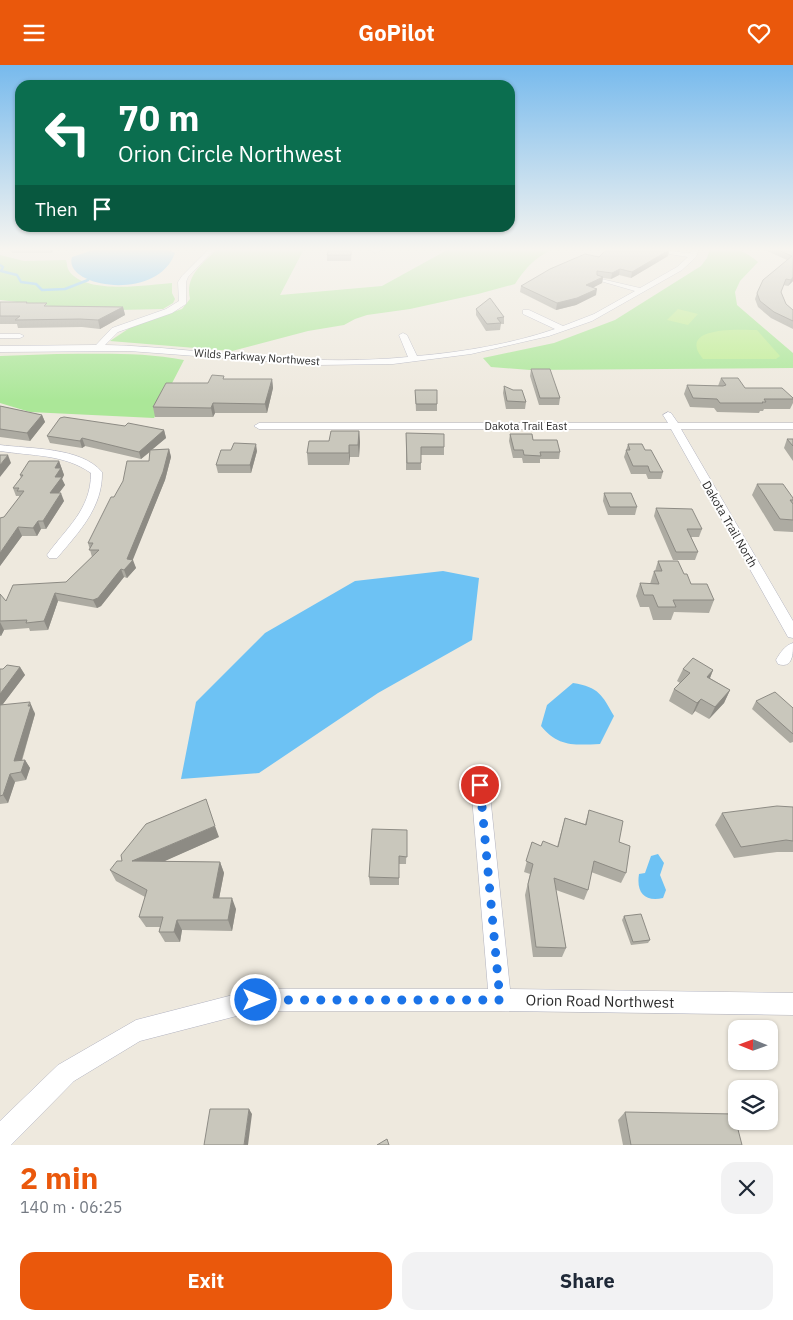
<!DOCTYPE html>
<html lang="en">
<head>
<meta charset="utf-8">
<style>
	:root { --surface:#fff; --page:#f2f2f3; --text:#1f2937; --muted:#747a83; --accent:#ea580c }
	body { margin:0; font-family:"IBM Plex Sans",sans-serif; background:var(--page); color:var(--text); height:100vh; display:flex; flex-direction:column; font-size:19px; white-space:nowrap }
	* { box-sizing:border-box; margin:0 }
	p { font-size:16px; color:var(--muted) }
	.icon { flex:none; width:28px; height:28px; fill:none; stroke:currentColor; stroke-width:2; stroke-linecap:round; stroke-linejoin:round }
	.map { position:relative; height:1080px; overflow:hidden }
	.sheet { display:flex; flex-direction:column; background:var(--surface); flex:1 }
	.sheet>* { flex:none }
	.hud { position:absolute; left:15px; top:15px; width:500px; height:152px; border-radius:15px; box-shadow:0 1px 4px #0004; background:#0b6e4f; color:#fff; overflow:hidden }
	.needle { width:32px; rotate:271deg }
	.tools { position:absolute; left:728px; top:955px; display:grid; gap:10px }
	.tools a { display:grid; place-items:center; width:50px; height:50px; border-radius:10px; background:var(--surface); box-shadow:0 1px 4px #0004; font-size:25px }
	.pin { position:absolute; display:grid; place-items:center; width:42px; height:42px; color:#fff; margin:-21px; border:2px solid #fff; border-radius:50%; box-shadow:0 1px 5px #0007 }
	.me { position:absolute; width:55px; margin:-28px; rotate:90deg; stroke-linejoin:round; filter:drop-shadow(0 0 4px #0008) }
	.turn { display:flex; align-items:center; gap:18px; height:105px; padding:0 20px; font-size:22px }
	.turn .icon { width:65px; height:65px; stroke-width:2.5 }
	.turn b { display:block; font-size:35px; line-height:42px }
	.then { display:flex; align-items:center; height:48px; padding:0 20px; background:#0003; gap:10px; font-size:19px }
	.round { display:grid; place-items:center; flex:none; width:52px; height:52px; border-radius:15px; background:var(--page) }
	.summary { display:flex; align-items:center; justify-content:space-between; height:85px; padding:0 20px }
	h1 { font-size:30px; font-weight:700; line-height:38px; color:var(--accent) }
	.action { display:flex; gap:10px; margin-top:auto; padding:10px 20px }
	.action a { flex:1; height:58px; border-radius:15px; background:var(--accent); color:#fff; font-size:20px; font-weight:700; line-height:58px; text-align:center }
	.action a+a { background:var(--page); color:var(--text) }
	header { display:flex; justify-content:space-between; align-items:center; height:65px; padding:0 20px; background:var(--accent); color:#fff; font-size:22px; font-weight:700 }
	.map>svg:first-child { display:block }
</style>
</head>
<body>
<header><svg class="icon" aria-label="menu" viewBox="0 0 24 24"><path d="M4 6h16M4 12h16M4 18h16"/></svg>GoPilot<svg class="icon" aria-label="heart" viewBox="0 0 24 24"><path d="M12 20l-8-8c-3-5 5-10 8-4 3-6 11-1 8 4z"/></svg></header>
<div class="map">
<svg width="793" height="1080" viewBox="0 0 793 1080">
	<rect width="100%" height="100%" fill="#eee9de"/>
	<path fill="#abe798" d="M217,184H304L280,230L382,221L449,184H553C536,192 526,202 515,219L478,229L410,244L367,250L355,254L344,260L308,266L232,286L110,276L134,260L182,244L190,234C185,210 202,200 217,184Z
		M710,184C731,184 741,182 758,197L740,216L735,227L737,240L793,288V303L530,305L491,302L483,293L554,278L615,255L701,201L707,193Z
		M0,190L24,196L66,195C67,198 67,203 69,206C86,230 147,220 172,218V228L175,234L173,238L163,244L118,245L68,243L0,235Z
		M57,289C99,289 143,287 184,295L154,353L30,347L0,338V291Z"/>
	<path fill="#bfee94" d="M678,244L698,249L688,260L667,255Z
		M757,265L780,291L776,294H703C702,292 698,288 697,284C690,261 745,265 757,265Z"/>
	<path fill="#6dc2f4" d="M96,184C117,184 157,179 175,188C157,238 62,222 72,192Z
		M443,506L479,513L472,575L378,628L259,708L181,714L196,637L265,568L355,516Z
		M573,618C599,622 602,630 614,651L600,679C574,680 558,682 541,661L547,640Z
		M658,789L664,798L660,810L666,825L663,833C645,837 636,828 639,809L645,808L651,791Z"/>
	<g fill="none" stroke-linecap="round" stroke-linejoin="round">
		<path stroke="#6dc2f4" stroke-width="2.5" d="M0,200L3,202L1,206L17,210L21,217L36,219L42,225L65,224L88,215"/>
		<defs>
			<path id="street" d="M209,184H215L188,212L186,217V239L172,248L118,267L105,280C163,281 221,290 279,293C322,296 365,296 408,292L399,270L403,268L407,270L417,291C463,287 511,279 555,264L523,249V245H529L563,261L594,249L635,226L597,215V213L640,223L677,202L688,192L650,186L647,184L690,188L693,184H699L696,192L682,205L592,256L549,271L471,289L393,299L316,300L129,286L0,287V281L96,280L112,263L166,244L179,236L178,217L182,211Z
				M370,184H384L375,188Z
				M0,269H20L24,271L20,273H0Z
				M668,347L671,348L678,358H793V364H681L793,556V573L788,572L671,364H259L254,361L259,358H668L663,350Z
				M0,380C30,384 81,382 102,407C103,442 79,467 57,493H49L47,490C66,463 91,445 91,408C64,389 32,391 0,386Z
				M793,578C793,589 793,604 778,599L776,595C780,588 785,580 793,578Z
				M480,712L486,715L489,720L510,924L793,928V950L500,946H256L140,976L74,1016L11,1080H0V1056L58,1000L136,955L256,924H488L471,720L474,715Z"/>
		</defs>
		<use href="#street" stroke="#b2b3c0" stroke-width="1"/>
		<use href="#street" fill="#fff" fill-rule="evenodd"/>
	</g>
	<path fill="#adaba2" d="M10,184H55L51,188H12Z
		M329,184H352L351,196H327V190Z
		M763,184H793V216L788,221L783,220L781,227L786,239L793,245V264L771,253L758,242L755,234L757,228L787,195Z
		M669,185L668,191L631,213L619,210L611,214L603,213L602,218L593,222L596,230L576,240L556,245L520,227L521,221L599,192Z
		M0,237H27L28,238L48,241L123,242L125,250L100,264L82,262L18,263L17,259H0Z
		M476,244L504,252V259H501L500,265L486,266L476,250Z
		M531,304L560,333L559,340H539L530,311Z
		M721,313L745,323L793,333V338L790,344H764L763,346H760L759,348L717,347L714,343L690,342L684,329L687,320L718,321Z
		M225,314H272L273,323L267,348H215L213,352H155L153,342L208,318Z
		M504,321L513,325L526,337L525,344H506L503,328Z
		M415,325L437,339V346H416Z
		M0,341L42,350L45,357L30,376L0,372Z
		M125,361L164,365L166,373L151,385L169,384L171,392L165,415L132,495L136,503L127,513L124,512L101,541L97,543L58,536L48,565L30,566L29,563L4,565L1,571H0V529L6,536L66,517L92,492L88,478L114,432L149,396L150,387L141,394L85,381L82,383L50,378L47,371Z
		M359,366L360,377L359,392H350L349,400H308L307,388Z
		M406,368L444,382V390H421V405H406Z
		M510,369L533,375L560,387L559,394H540V398H523L522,393H513L509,376Z
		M787,374H793V396L784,383Z
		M628,379L645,385L663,407L661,414H648L646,409H631L624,392Z
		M257,386L251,408H218L216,400Z
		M59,396L64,410L62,414L65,420L59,428L64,436L46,464H41L37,471H22L0,501L4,452L20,432L19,431H16L13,423L21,413L20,410Z
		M757,419L793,433V467L774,466L752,430Z
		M604,428L637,442L635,450H608L603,436Z
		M656,443L702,464L699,472H691L698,487L695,495H673L654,451Z
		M658,496L684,509L691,519L714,535L709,548L674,547L671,555H653L649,542H640L636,531L640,518L650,519L654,506H655Z
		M20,602L25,610L2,640L34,646L35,649L22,696L25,695L30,703L26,715L15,717L8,738L0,739V604H3Z
		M683,604L713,605L710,613L730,625L724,638L709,654L695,646L692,650L669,636L674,624L680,618L677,616Z
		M756,636L793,643V677L790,678L752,644Z
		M793,742V787H777L734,793L715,760L722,748Z
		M589,745L619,777L626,808L621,818L591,807L588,825L584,835L556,825L566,883L562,892H533L525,830L530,809L524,807L532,777L541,781L557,782L565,753L585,759Z
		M407,765L406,799H399V820H370L369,812Z
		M219,772L164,796L220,797L224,808L219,833L236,844L232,866L182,865L180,877H165L159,867L160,862H146L139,852L145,832L116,816L110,805L122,796Z
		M624,851L650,875L648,878L631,880L622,855Z
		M625,1047L742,1080H623L618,1055Z"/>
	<path fill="#8d8b84" d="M49,184H55L51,188Z
		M669,185L668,191L631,213L632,207Z
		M620,204L619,210L611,214L612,208Z
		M603,212L602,218L585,227L586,220Z
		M793,212V216L788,221L791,215Z
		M597,224L596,230L576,240L556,245L557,238Z
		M123,242L125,250L100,264L98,255Z
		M272,314L273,323L267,348L265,339Z
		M213,338L215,348L213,352L211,343Z
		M42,350L45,357L30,376L27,368Z
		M164,365L166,373L141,394L139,387Z
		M359,366L360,377L359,392L358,380Z
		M82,373L85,381L82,383L80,376Z
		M256,379L257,386L251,408L250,400Z
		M349,380L350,392L349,400Z
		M169,384L171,392L165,415L132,497L133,495L136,503L127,513L124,505L127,494Z
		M8,390L11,398L0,412V400Z
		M59,396L64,410L62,414L65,420L53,436L50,428L55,412V403Z
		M61,428L64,436L46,464L43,456Z
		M38,456L41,464L37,471L33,463Z
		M18,462L22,471L0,501V488Z
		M121,504L124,512L101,541L97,543L93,535Z
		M55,528L58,536L48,565L44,556Z
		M0,557L4,565L1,571L0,569Z
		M20,602L25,610L0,643V629Z
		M713,605L708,618L707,612Z
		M730,625L724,638L709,654L715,642Z
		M701,634L695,646L692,650L697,638Z
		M30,637L35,649L19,704L14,696Z
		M25,695L30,703L26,715L21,707Z
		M10,709L15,717L8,738L3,730Z
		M215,761L219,772L138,808L132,796Z
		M220,797L224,808L217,844L213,833Z
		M232,833L236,844L232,866L228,855Z
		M177,855L182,865L180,877L174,867Z
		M249,1044L252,1049L248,1080H244Z"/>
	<path fill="#c9c7bc" stroke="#8d8b84" d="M329,184H351V190H327Z
		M607,184H659L669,185L632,207L620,204L612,208L597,206V210L603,212L586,220L597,224L577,233L557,238L521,221L550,204L585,189L599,192Z
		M776,184H793V212L791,215L786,214L781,227L786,239L793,245V256L774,247L760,236L757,228L763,215L792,191Z
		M490,233L504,252L497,253L501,258L487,259L476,244Z
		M0,237H27L26,238H47L44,241H46L123,242L98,255L80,254L15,255L20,251H0Z
		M531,304H550L560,333H540Z
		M212,310L224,311L223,314H272L265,339L213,338L211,343L153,342L166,318H208Z
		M721,313H738L745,323H782L793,333V334H764L766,337H762L763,338H720L717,334L693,333L687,320L723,321L726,320Z
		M504,321L513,325H522L526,337L507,336Z
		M415,325H437V339H416Z
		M0,341L42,350L27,368L0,364Z
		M64,352L125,361L128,358L164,365L139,387L82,373L80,376L47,371L60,353Z
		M331,366H359L358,380H349V388H307L309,376H329Z
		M406,368L444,369V382H421V398H407Z
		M510,369H532L533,375H557L560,387H540L541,391L524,390L523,385H514Z
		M787,374H793V381Z
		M234,378L256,379L250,400H216L221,385H231Z
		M628,379H642L645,385H651L663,407H650L648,401H633L626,385H630Z
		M169,384L163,407L127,494L133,495L124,505L121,504L98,533L93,535L55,528L44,556L26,558L27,555L0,556V529L6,536L13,520L66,517L99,485H89L93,478H88L111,432H114L123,416L127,396H149L150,385Z
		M0,390H8L0,400Z
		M29,396H59L55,403H61L55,412H62L50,428H61L43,456H38L33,463L18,462L0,488V453L4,452L24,426H17L19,423H13L23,410H20Z
		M757,419H783L793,433V435H790L793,439V455L780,454Z
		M604,428H631L637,442H610Z
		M656,443L692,444L702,464H687L698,487H676Z
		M658,496H678L684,509H687L691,519H707L714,535H673L676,542H658L653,530H644L640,518L659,519L654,506H662Z
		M693,593L713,605L707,612L730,625L715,642L701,634L697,638L674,624L690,608L683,604Z
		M7,600L20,602L0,629V604H3Z
		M775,627L793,643V669L756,636Z
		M30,637L28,641H31L14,696L25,695L21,707L10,709L3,730L0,731V640Z
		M206,734L215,761L132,796L220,797L213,833H232L228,855H177L174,867H159L163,852H139L147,825L110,805L117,796H122L121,790L146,759Z
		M777,741L793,742V776L786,775L741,782L722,748Z
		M589,745L623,756L619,777L630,781L626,808L594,796L588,825L554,813L566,883L536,882L528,819L533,799L526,796L532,777L541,781L543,776L558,782L565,753L586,760Z
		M372,764L407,765V792L399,791V813L369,812Z
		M641,849L650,875L633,877L624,851Z
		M210,1044H249L244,1080H204Z
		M625,1047L734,1049L742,1080H631Z
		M387,1074L389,1080H377Z"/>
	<linearGradient id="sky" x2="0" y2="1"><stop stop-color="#77baed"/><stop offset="0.55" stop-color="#f7f5f0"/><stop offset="1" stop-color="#f7f5f0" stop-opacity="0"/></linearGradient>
	<rect width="793" height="335" fill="url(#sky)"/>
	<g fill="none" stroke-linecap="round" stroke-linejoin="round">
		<path stroke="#1a73e8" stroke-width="9" stroke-dasharray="0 16.2" d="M256,935H500L480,720"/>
	</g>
	<g text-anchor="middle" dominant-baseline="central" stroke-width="4" stroke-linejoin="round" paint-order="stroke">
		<g font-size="11" fill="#2c2c2c" stroke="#fff">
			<text transform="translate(257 292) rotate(4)">Wilds Parkway Northwest</text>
			<text x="526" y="361">Dakota Trail East</text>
		</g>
		<g font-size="12" fill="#2c2c2c" stroke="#fff">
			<text transform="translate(730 459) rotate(60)">Dakota Trail North</text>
		</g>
		<g font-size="15" fill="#2c2c2c" stroke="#fff">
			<text transform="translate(600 936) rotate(1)">Orion Road Northwest</text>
		</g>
	</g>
</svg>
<div class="tools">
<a><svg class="needle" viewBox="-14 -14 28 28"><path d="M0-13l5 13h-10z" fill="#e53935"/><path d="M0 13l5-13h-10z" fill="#747a83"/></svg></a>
<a><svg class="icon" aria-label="layers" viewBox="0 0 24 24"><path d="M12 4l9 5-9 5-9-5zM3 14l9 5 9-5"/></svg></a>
</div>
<div class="pin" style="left:480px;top:720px;background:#d93025"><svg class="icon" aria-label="arrive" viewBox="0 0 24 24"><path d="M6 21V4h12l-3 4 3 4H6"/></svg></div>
<svg class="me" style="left:256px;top:935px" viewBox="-20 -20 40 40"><circle r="17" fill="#1a73e8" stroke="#fff" stroke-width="3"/><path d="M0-11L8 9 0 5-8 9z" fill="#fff"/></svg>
<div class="hud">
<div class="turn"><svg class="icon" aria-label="left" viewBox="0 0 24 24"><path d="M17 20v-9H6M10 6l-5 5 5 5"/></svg><div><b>70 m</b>Orion Circle Northwest</div></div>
<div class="then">Then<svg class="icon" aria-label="arrive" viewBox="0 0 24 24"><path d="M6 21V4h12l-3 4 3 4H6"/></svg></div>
</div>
</div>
<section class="sheet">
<div class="summary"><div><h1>2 min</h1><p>140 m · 06:25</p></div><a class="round"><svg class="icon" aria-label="close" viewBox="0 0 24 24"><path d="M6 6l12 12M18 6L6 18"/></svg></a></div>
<div class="action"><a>Exit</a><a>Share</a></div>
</section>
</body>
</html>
